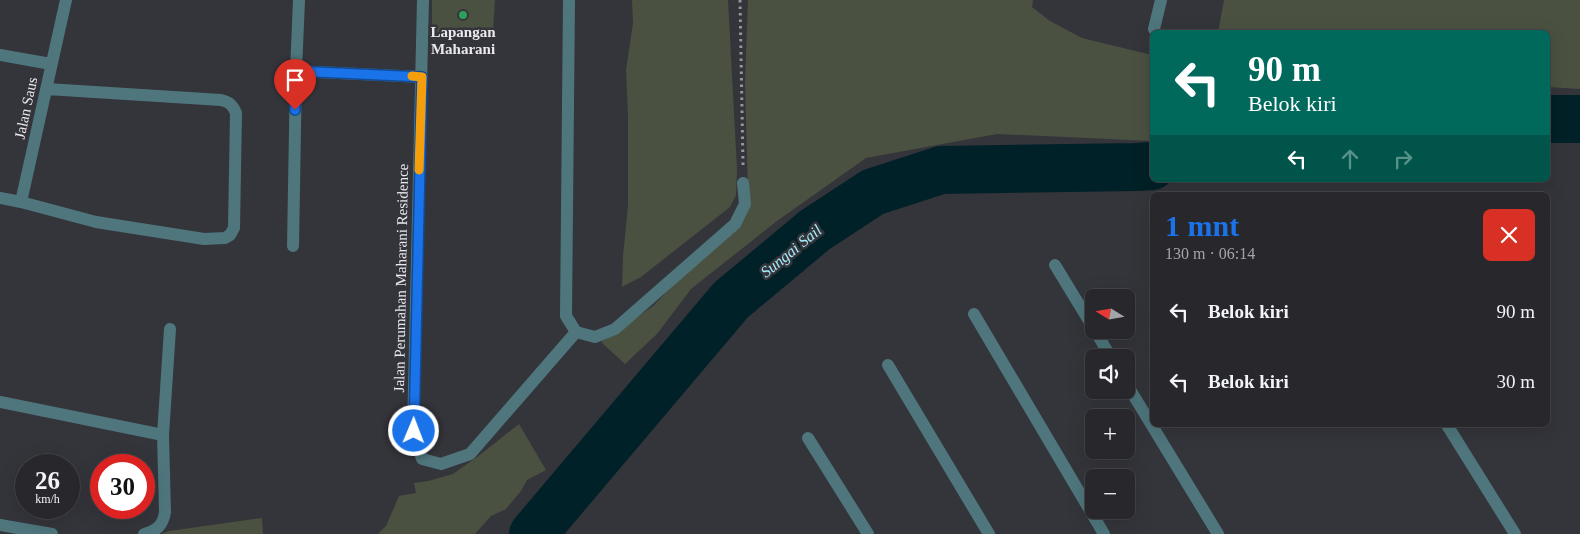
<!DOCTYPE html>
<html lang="id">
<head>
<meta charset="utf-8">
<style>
	:root { --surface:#27272c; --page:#333338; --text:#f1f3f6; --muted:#a4a5a9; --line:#434448; --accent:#1a73e8 }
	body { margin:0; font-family:Georgia,serif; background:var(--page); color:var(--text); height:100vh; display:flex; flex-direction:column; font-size:19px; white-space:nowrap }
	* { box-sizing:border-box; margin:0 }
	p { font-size:16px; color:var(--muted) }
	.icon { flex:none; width:28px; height:28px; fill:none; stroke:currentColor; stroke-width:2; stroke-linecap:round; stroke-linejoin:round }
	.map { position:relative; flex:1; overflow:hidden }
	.side { position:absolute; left:1150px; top:192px; width:400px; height:235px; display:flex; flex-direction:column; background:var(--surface); border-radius:8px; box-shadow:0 5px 20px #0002,0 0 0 1px var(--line) }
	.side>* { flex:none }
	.banner { position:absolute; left:1150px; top:30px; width:400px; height:152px; border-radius:8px; box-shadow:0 5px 20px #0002,0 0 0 1px var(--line); background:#00695c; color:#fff; overflow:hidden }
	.needle { width:32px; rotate:281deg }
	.controls { position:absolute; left:1085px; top:289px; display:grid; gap:10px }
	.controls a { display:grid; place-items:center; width:50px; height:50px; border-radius:8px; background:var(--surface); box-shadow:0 5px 20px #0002,0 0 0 1px var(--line); font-size:25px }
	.speed { position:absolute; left:15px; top:454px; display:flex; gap:10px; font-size:25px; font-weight:700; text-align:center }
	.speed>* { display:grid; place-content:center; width:65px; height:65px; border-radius:50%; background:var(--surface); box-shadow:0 5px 20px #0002,0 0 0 1px var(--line); line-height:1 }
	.speed small { font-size:12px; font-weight:400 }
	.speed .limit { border:8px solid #d22; background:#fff; color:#111 }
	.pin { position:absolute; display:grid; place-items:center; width:42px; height:42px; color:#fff; margin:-51px -21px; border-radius:50% 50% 50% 0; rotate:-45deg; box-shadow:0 0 5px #0007 }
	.pin .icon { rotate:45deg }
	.me { position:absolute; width:55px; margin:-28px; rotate:1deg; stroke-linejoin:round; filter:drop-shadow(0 0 4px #0008) }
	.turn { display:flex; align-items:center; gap:18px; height:105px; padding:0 15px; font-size:22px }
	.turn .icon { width:65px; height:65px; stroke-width:2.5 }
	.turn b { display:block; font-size:35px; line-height:42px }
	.lanes { display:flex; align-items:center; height:48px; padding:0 15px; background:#0003; justify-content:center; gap:25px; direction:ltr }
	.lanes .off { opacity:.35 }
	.round { display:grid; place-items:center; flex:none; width:52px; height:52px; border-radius:8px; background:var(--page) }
	.headline { display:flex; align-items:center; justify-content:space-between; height:85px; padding:0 15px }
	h1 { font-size:30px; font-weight:600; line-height:38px; color:var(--accent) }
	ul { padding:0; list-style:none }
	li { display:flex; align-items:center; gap:15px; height:70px; padding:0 15px }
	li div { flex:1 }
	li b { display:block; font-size:19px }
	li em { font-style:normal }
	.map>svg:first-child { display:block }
</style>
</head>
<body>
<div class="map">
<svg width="1580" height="534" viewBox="0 0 1580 534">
	<rect width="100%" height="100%" fill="#34343b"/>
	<path fill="#4a5141" d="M432,0H495L493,31L432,40Z
		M632,0H728L737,169L736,195L730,207L641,277L622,287L623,256L628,206V116L626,70L633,23Z
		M748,0H1033L1032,7L1050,21L1082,38L1152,55V141L997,134L866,158L777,221L691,289L657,334L625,364L601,342L653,306L691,267L736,228L748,192L745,82Z
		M1224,0H1580V89L1548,87V32H1218Z
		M519,424L546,470L527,480L521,491L506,509L491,516L475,534H378L386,526L399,496L416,493L414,483L428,481L453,474L481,454Z
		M262,518L263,534H161L169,531Z"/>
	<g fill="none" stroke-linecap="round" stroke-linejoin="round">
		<path stroke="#002127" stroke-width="48" d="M1548,119H1580
			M533,534L731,300L815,230L873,192L941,170L1136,167L1152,166"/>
		<path stroke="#96969c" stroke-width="3" stroke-dasharray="2.5 4" stroke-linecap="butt" d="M740,0L743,165"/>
		<path stroke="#4e767c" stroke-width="12" d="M423,0L413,431L422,459L441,464L470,454L576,332
			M569,0L566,316L576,332
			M1154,29L1161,0
			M0,55L51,64
			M296,71L422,77
			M0,198L21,202L66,0
			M21,202L96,222L204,239L225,238L230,235L234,228L236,113C232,104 229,102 221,100L47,89
			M293,246L296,71L299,0
			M1055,265L1094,329
			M974,314L1104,534
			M1095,330L1111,358
			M576,332L595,337L615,329L735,224L745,204L743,183
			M888,365L989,534
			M1126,383L1218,534
			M0,402L163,435
			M1447,425L1515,534
			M808,438L868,534
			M0,525L52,534
			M144,534C156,531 163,526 165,512L163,435L170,329"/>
	</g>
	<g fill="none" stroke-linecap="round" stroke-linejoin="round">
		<defs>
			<path id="route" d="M295,110L296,71L422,77L414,431"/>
		</defs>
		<use href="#route" stroke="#114b97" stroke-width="12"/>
		<use href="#route" stroke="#1a73e8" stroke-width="9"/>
		<path stroke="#f59e0b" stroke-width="9" d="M412,76L422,77L419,170"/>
	</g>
	<circle fill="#2e9e5b" stroke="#34343b" stroke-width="2" cx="463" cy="15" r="5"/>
	<g text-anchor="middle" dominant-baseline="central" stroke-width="5" stroke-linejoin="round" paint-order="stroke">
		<g font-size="15" font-weight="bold" fill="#eaeaef" stroke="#34343b">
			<text x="463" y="32">Lapangan<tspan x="463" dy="17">Maharani</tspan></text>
		</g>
		<g font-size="15" fill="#eaeaef" stroke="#34343b">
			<text transform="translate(26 108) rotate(-78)">Jalan Saus</text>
			<text transform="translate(401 278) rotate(-89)">Jalan Perumahan Maharani Residence</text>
		</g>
		<g font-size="16" font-style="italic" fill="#a6ecfa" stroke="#34343b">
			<text transform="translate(791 251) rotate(-39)">Sungai Sail</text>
		</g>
	</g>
</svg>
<div class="controls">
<a><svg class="needle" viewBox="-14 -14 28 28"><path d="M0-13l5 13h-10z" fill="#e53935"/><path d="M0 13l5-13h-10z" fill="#a4a5a9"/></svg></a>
<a><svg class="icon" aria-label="sound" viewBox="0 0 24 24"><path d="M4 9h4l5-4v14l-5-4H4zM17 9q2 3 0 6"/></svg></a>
<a>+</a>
<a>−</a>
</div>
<div class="speed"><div>26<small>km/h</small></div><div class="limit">30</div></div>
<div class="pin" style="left:295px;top:110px;background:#d93025"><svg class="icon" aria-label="arrive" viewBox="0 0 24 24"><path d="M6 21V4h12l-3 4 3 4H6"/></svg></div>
<svg class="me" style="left:414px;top:431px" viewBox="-20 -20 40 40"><circle r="17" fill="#1a73e8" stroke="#fff" stroke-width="3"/><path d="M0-11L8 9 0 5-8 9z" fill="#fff"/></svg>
<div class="banner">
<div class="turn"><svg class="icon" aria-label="left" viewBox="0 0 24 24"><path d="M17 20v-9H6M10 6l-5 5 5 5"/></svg><div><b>90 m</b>Belok kiri</div></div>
<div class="lanes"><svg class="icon" aria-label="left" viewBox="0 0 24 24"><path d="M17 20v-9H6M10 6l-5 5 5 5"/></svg><svg class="icon off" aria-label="ahead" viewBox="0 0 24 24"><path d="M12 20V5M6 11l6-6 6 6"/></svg><svg class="icon off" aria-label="right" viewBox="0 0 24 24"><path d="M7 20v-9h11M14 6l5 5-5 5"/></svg></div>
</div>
<section class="side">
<div class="headline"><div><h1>1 mnt</h1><p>130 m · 06:14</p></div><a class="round" style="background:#d93025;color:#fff"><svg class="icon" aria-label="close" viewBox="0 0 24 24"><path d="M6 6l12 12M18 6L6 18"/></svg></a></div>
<ul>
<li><svg class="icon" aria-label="left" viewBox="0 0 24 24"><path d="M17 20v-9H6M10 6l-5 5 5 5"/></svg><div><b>Belok kiri</b></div><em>90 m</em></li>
<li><svg class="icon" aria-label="left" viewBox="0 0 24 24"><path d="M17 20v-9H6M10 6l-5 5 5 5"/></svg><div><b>Belok kiri</b></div><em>30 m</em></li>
</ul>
</section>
</div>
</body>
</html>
